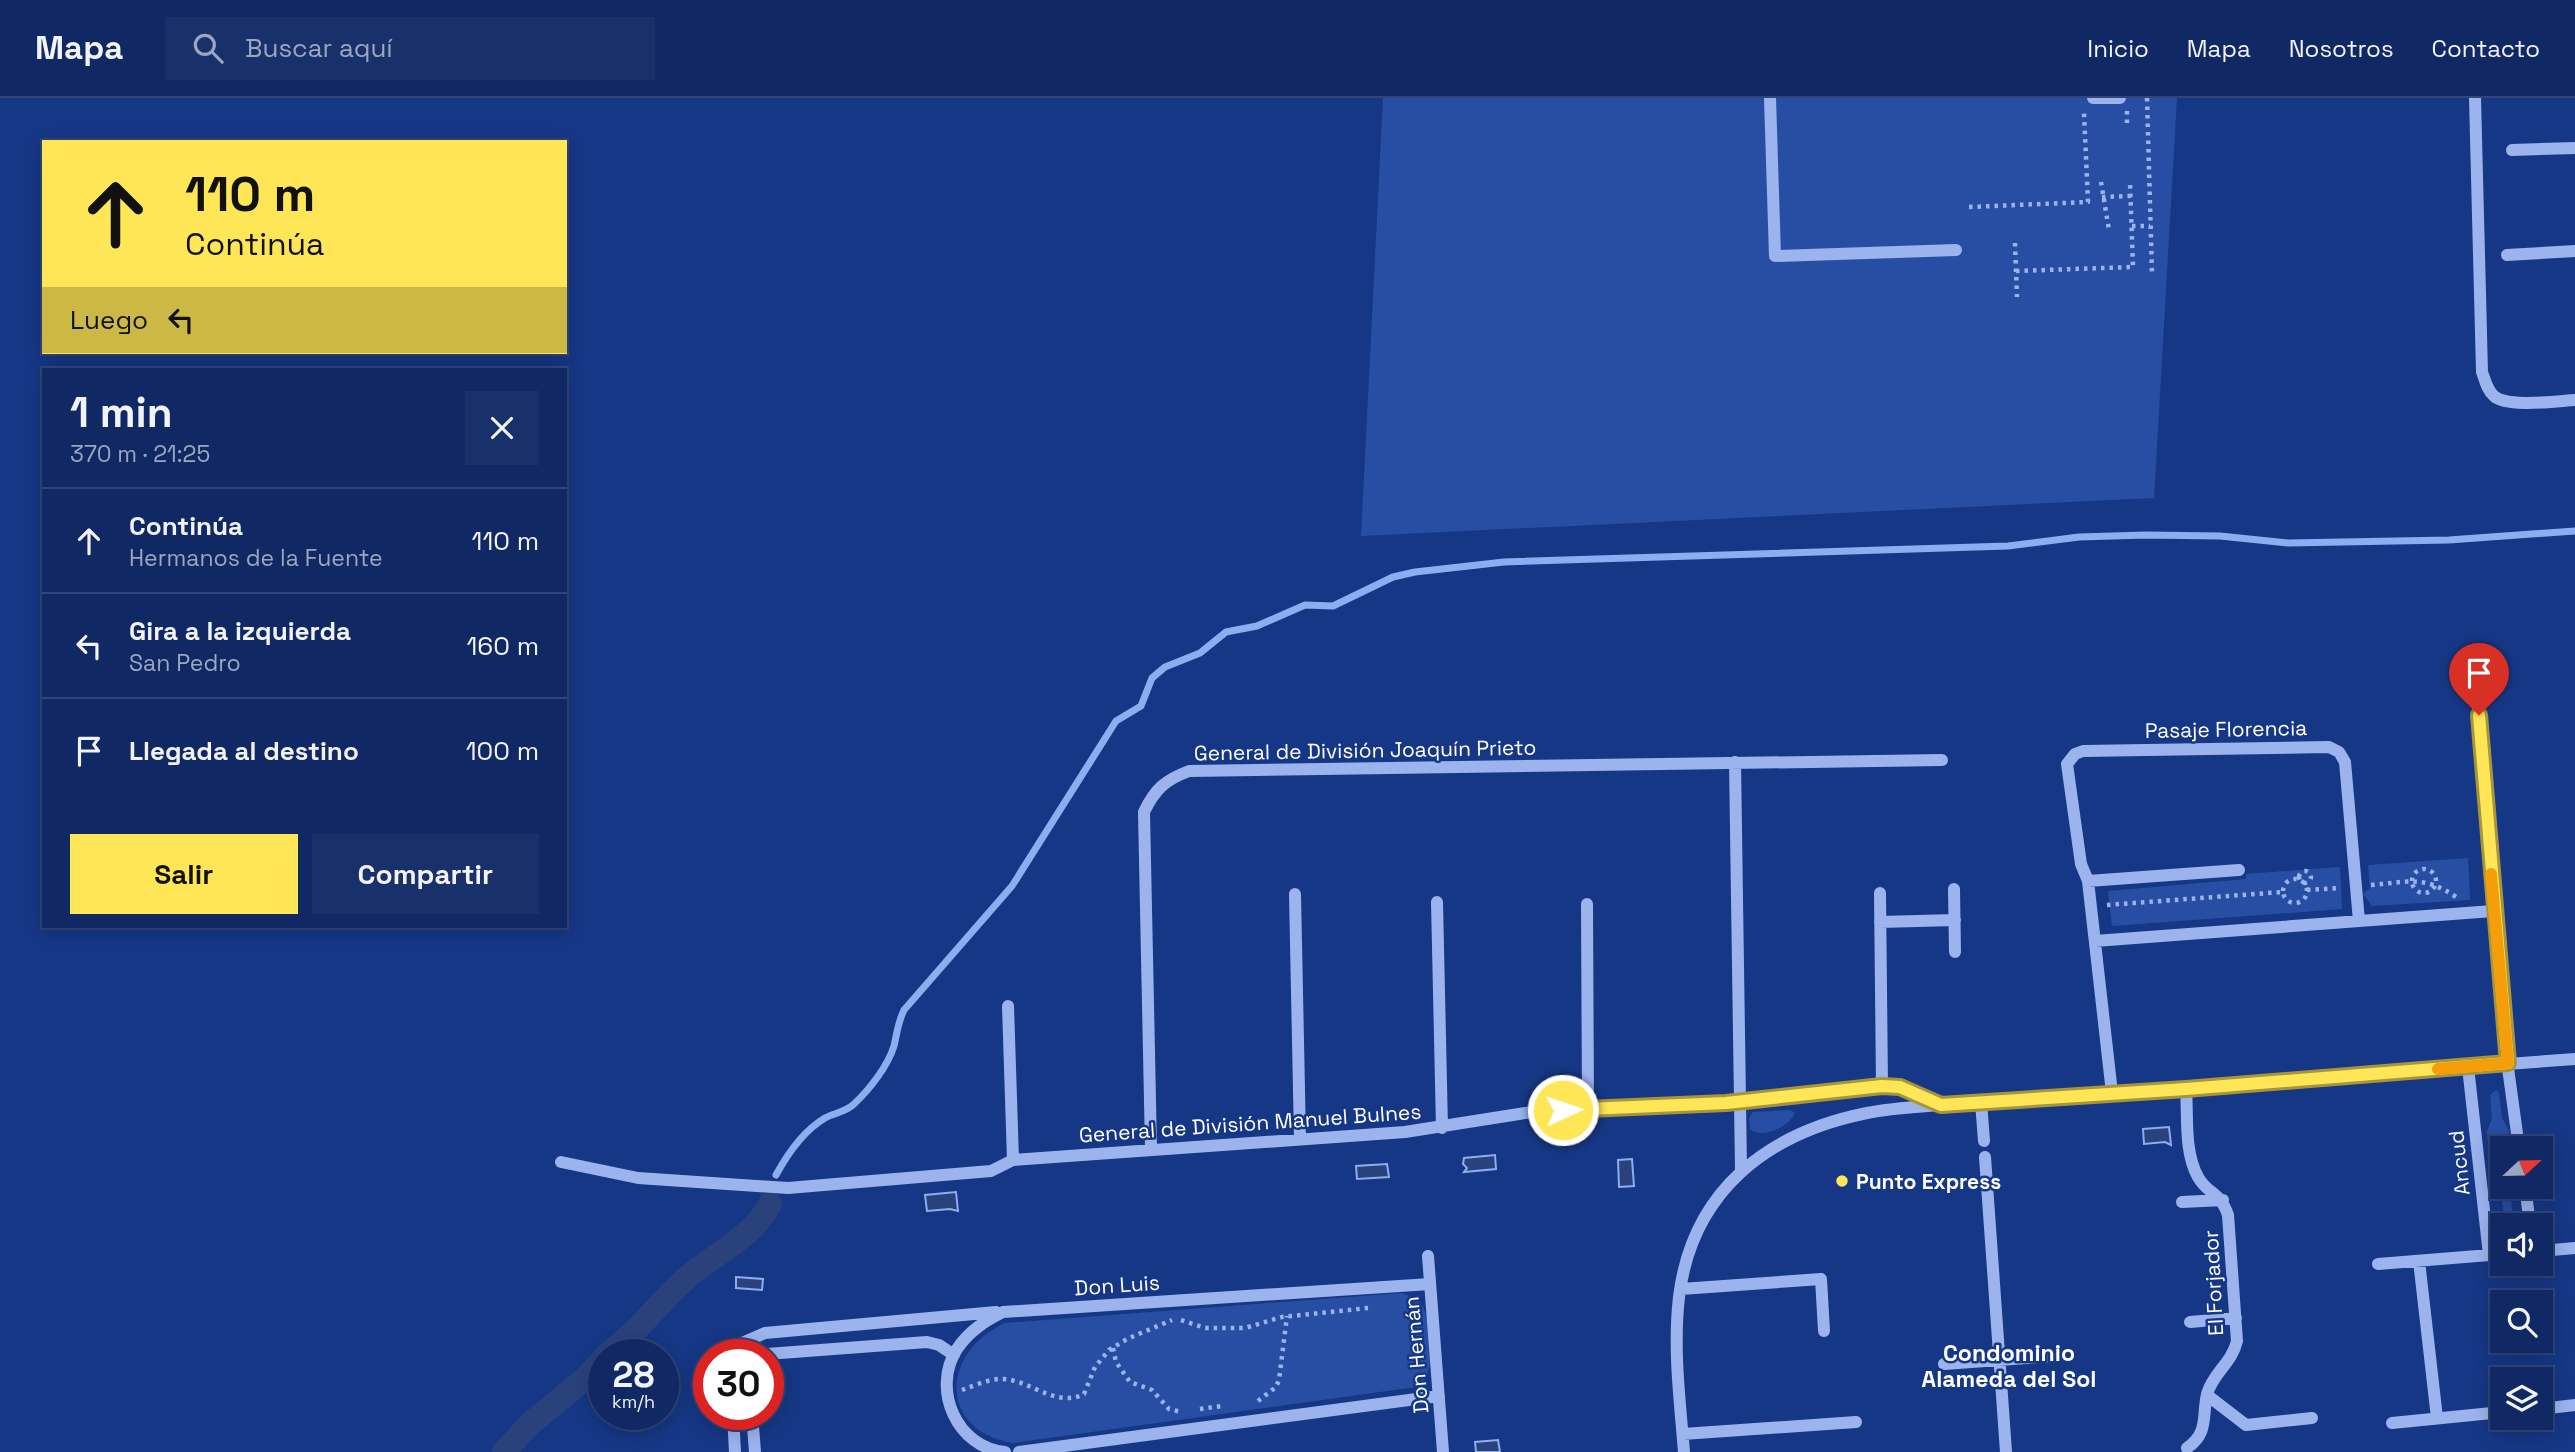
<!DOCTYPE html>
<html lang="es">
<head>
<meta charset="utf-8">
<style>
	:root { --surface:#102964; --page:#19316a; --text:#f1f3f6; --muted:#9ca6bf; --line:#304578; --accent:#ffe657 }
	body { margin:0; font-family:"Space Grotesk",sans-serif; background:var(--page); color:var(--text); height:100vh; display:flex; flex-direction:column; font-size:26px; white-space:nowrap }
	* { box-sizing:border-box; margin:0 }
	p { font-size:23px; color:var(--muted) }
	.icon { flex:none; width:38px; height:38px; fill:none; stroke:currentColor; stroke-width:2; stroke-linecap:round; stroke-linejoin:round }
	.map { position:relative; flex:1; overflow:hidden }
	.details { position:absolute; left:42px; top:270px; width:525px; height:560px; display:flex; flex-direction:column; background:var(--surface); border-radius:0px; box-shadow:0 4px 18px #0003,0 0 0 2px var(--line) }
	.details>* { flex:none }
	.banner { position:absolute; left:42px; top:42px; width:525px; height:214px; border-radius:0px; box-shadow:0 4px 18px #0003,0 0 0 2px var(--line); background:#ffe657; color:#111; overflow:hidden }
	.needle { width:46px; rotate:68deg }
	.fabs { position:absolute; left:2490px; top:1038px; display:grid; gap:14px }
	.fabs a { display:grid; place-items:center; width:63px; height:63px; border-radius:0px; background:var(--surface); box-shadow:0 4px 18px #0003,0 0 0 2px var(--line); font-size:35px }
	.speed { position:absolute; left:588px; top:1241px; display:flex; gap:14px; font-size:35px; font-weight:700; text-align:center }
	.speed>* { display:grid; place-content:center; width:91px; height:91px; border-radius:50%; background:var(--surface); box-shadow:0 4px 18px #0003,0 0 0 2px var(--line); line-height:1 }
	.speed small { font-size:18px; font-weight:400 }
	.speed .limit { border:10px solid #d22; background:#fff; color:#111 }
	.pin { position:absolute; display:grid; place-items:center; width:60px; height:60px; color:#fff; margin:-72px -30px; border-radius:50% 50% 50% 0; rotate:-45deg; box-shadow:0 0 7px #0007 }
	.pin .icon { rotate:45deg }
	.me { position:absolute; width:77px; margin:-38px; rotate:87deg; stroke-linejoin:round; filter:drop-shadow(0 0 5px #0008) }
	.turn { display:flex; align-items:center; gap:24px; height:147px; padding:0 28px; font-size:32px }
	.turn .icon { width:91px; height:91px; stroke-width:2.5 }
	.turn b { display:block; font-size:49px; line-height:60px }
	.then { display:flex; align-items:center; height:66px; padding:0 28px; background:#0003; gap:14px; font-size:26px }
	.round { display:grid; place-items:center; flex:none; width:74px; height:74px; border-radius:0px; background:var(--page) }
	.overview { display:flex; align-items:center; justify-content:space-between; height:119px; padding:0 28px }
	h1 { font-size:42px; font-weight:700; line-height:52px }
	.cta { display:flex; gap:14px; margin-top:auto; padding:14px 28px }
	.cta a { flex:1; height:80px; border-radius:0px; background:var(--accent); color:#111; font-size:28px; font-weight:700; line-height:80px; text-align:center }
	.cta a+a { background:var(--page); color:var(--text) }
	ul { padding:0; list-style:none }
	li { display:flex; align-items:center; gap:21px; height:105px; padding:0 28px; border-top:2px solid var(--line) }
	li div { flex:1 }
	li b { display:block; font-size:26px }
	li em { font-style:normal }
	header { display:flex; align-items:center; gap:42px; box-sizing:border-box; height:98px; padding:0 35px; background:var(--surface); border-bottom:2px solid var(--line) }
	header strong { font-size:33px }
	nav { display:flex; gap:38px; margin-inline-start:auto; font-size:24px }
	.search { width:490px; height:63px; background:var(--page); display:flex; align-items:center; gap:18px; box-sizing:border-box; padding:0 24px; border-radius:0px; color:var(--muted); font-size:26px }
	.map>svg:first-child { display:block }
</style>
</head>
<body>
<header>
<strong>Mapa</strong>
<div class="search"><svg class="icon" aria-label="search" viewBox="0 0 24 24"><circle cx="10" cy="10" r="6"/><path d="M15 15l6 6"/></svg>Buscar aquí</div>
<nav><a>Inicio</a><a>Mapa</a><a>Nosotros</a><a>Contacto</a></nav>
</header>
<div class="map">
<svg width="2575" height="1354" viewBox="0 0 2575 1354">
	<rect width="100%" height="100%" fill="#163785"/>
	<path fill="#284ea4" d="M1383,0H2177L2154,400L1361,438Z
		M2468,760L2470,802L2372,808L2363,796L2370,790L2368,767Z
		M2340,769L2342,811L2112,828L2108,793L2246,781V776Z
		M2496,992L2499,995L2502,1020L2508,1030L2511,1050H2502V1088L2516,1089L2511,1102L2514,1127H2505L2502,1103L2492,1088L2487,1033L2492,1020L2490,997Z
		M1790,1012L1795,1015C1790,1028 1762,1042 1750,1031L1749,1020L1753,1014Z
		M1402,1195L1419,1202C1432,1218 1439,1280 1416,1289L1013,1345C937,1332 941,1254 1005,1225Z"/>
	<path fill="#29427c" stroke="#8dadf0" stroke-width="2" d="M2169,1029L2171,1047L2165,1044L2144,1046L2143,1031Z
		M1495,1057L1496,1071L1464,1074L1467,1070L1463,1066L1464,1060Z
		M1632,1061L1634,1088L1619,1089L1618,1062Z
		M1387,1066L1389,1079L1357,1081L1356,1068Z
		M956,1094L958,1113L950,1111L927,1113L925,1097Z
		M736,1179L763,1181L762,1192L736,1190Z
		M1498,1342L1500,1354H1476L1475,1344Z"/>
	<g fill="none" stroke-linecap="round" stroke-linejoin="round">
		<path stroke="#8dadf0" stroke-width="7" d="M776,1077C788,1055 803,1033 825,1020C834,1015 846,1014 854,1006C869,992 888,968 894,948C897,935 898,924 904,912L1012,788L1116,623L1141,608L1152,580L1165,569L1200,555L1226,534L1257,528L1305,507L1333,508L1393,479L1415,474L1504,464L2008,448L2079,439L2146,437L2220,438L2288,445L2449,442L2575,433"/>
		<path stroke="#29427c" stroke-width="24" d="M608,1256C639,1233 661,1202 690,1177C718,1154 754,1138 770,1106
			M504,1354L530,1326L588,1278L604,1260"/>
		<path stroke="#9bb4ee" stroke-width="4.5" stroke-dasharray="3.5 5" stroke-linecap="butt" d="M2147,0L2152,176
			M2127,13V30
			M2101,84L2109,132
			M2102,99L2131,98
			M1969,109L2088,104L2084,15
			M2132,128H2150
			M2015,145L2017,199
			M2016,173L2133,169L2130,85
			M2412 783a12 12 0 1 1 24 0a12 12 0 1 1-24 0Z
			M2299 779a6 6 0 1 1 12 0a6 6 0 1 1-12 0Z
			M2283 793a12 12 0 1 1 24 0a12 12 0 1 1-24 0Z
			M2371,787C2408,784 2424,777 2456,799
			M2307,792L2341,790
			M2107,807L2283,794
			M1181,1222L1205,1230H1245L1282,1219L1368,1210
			M1113,1250L1116,1264L1130,1284L1152,1292L1169,1311L1181,1314
			M962,1292C973,1288 986,1282 999,1281C1027,1279 1055,1311 1084,1296L1095,1269L1109,1252L1127,1241L1172,1222
			M1258,1303L1276,1289L1279,1282L1287,1218
			M1200,1311L1222,1308"/>
		<path stroke="#9bb4ee" stroke-width="12" d="M1770,0L1775,158L1956,152
			M2093,0H2120
			M2475,0L2482,274C2485,282 2487,292 2494,298C2507,310 2557,303 2575,302
			M2512,52L2575,50
			M2507,157L2575,153
			M2477,589L2504,941L2519,1050
			M1735,664L1741,1071
			M2088,783L2239,772
			M1954,791L1955,854
			M1880,795L1882,988
			M1295,796L1300,1041
			M1437,804L1442,1030
			M1587,806L1588,1011
			M1880,824L1955,822
			M2095,843L2493,813
			M1008,908L1013,1062
			M2468,969L2489,1157
			M2186,991C2188,1019 2184,1054 2198,1079C2207,1096 2220,1093 2228,1117L2237,1243C2232,1265 2213,1275 2207,1296C2202,1318 2209,1335 2187,1350
			M2112,995L2088,783L2081,766L2067,666L2075,656L2083,653L2329,649L2339,654L2345,664L2359,823
			M1981,1004L1984,1043
			M1151,1051L1144,714C1155,691 1165,682 1189,673L1942,662
			M1985,1059L2006,1354
			M561,1064L638,1080L788,1090L991,1073L1013,1062L1405,1034L1538,1013L1726,1005L1882,988L1900,989L1941,1007
			M2525,1088L2530,1127
			M2182,1104L2223,1102
			M2541,1153L2575,1150
			M1428,1158L1443,1354
			M2419,1163L2437,1320
			M2378,1166L2502,1156
			M1681,1191L1821,1181L1824,1233
			M2190,1224L2236,1220
			M733,1256L742,1245L765,1235L996,1214
			M767,1256L927,1244L939,1247L954,1257
			M1944,1266L2054,1258
			M2207,1297L2246,1327L2312,1320
			M2541,1311L2575,1307
			M733,1316L735,1354
			M752,1316L755,1354
			M2392,1325L2502,1314
			M1683,1336L1856,1324
			M1005,1354C957,1350 931,1291 957,1251C969,1233 985,1223 1003,1214L1430,1186
			M1019,1354L1439,1298
			M1684,1354C1680,1303 1673,1251 1679,1199C1692,1093 1767,1035 1867,1015C1891,1010 1917,1009 1941,1007L2575,961"/>
	</g>
	<g fill="none" stroke-linecap="round" stroke-linejoin="round">
		<defs>
			<path id="route" d="M1563,1012L1726,1005L1882,988L1900,989L1941,1007L2186,991L2508,965L2479,617"/>
		</defs>
		<use href="#route" stroke="#a69639" stroke-width="18"/>
		<use href="#route" stroke="#ffe657" stroke-width="12"/>
		<path stroke="#f59e0b" stroke-width="12" d="M2438,971L2508,965L2491,776"/>
	</g>
	<circle fill="#ffe657" stroke="#163785" stroke-width="2.5" cx="1842" cy="1083" r="7"/>
	<g text-anchor="middle" dominant-baseline="central" stroke-width="5" stroke-linejoin="round" paint-order="stroke">
		<g font-size="21" fill="#fff" stroke="#163785">
			<text transform="translate(2226 631) rotate(-1)">Pasaje Florencia</text>
			<text transform="translate(1365 652) rotate(-1)">General de División Joaquín Prieto</text>
			<text transform="translate(1250 1025) rotate(-4)">General de División Manuel Bulnes</text>
			<text transform="translate(2459 1065) rotate(-96)">Ancud</text>
			<text transform="translate(2213 1185) rotate(-93)">El Forjador</text>
			<text transform="translate(1117 1187) rotate(-4)">Don Luis</text>
			<text transform="translate(1416 1257) rotate(-95)">Don Hernán</text>
		</g>
		<g font-size="21" font-weight="bold" fill="#fff" stroke="#163785" text-anchor="start">
			<text x="1856" y="1083">Punto Express</text>
		</g>
		<g font-size="23" font-weight="bold" fill="#fff" stroke="#163785">
			<text x="2009" y="1255">Condominio<tspan x="2009" dy="26">Alameda del Sol</tspan></text>
		</g>
	</g>
</svg>
<div class="fabs">
<a><svg class="needle" viewBox="-14 -14 28 28"><path d="M0-13l5 13h-10z" fill="#e53935"/><path d="M0 13l5-13h-10z" fill="#9ca6bf"/></svg></a>
<a><svg class="icon" aria-label="sound" viewBox="0 0 24 24"><path d="M4 9h4l5-4v14l-5-4H4zM17 9q2 3 0 6"/></svg></a>
<a><svg class="icon" aria-label="search" viewBox="0 0 24 24"><circle cx="10" cy="10" r="6"/><path d="M15 15l6 6"/></svg></a>
<a><svg class="icon" aria-label="layers" viewBox="0 0 24 24"><path d="M12 4l9 5-9 5-9-5zM3 14l9 5 9-5"/></svg></a>
</div>
<div class="speed"><div>28<small>km/h</small></div><div class="limit">30</div></div>
<div class="pin" style="left:2479px;top:617px;background:#d93025"><svg class="icon" aria-label="arrive" viewBox="0 0 24 24"><path d="M6 21V4h12l-3 4 3 4H6"/></svg></div>
<svg class="me" style="left:1563px;top:1012px" viewBox="-20 -20 40 40"><circle r="17" fill="#ffe657" stroke="#fff" stroke-width="3"/><path d="M0-11L8 9 0 5-8 9z" fill="#fff"/></svg>
<div class="banner">
<div class="turn"><svg class="icon" aria-label="ahead" viewBox="0 0 24 24"><path d="M12 20V5M6 11l6-6 6 6"/></svg><div><b>110 m</b>Continúa</div></div>
<div class="then">Luego<svg class="icon" aria-label="left" viewBox="0 0 24 24"><path d="M17 20v-9H6M10 6l-5 5 5 5"/></svg></div>
</div>
<section class="details">
<div class="overview"><div><h1>1 min</h1><p>370 m · 21:25</p></div><a class="round"><svg class="icon" aria-label="close" viewBox="0 0 24 24"><path d="M6 6l12 12M18 6L6 18"/></svg></a></div>
<ul>
<li><svg class="icon" aria-label="ahead" viewBox="0 0 24 24"><path d="M12 20V5M6 11l6-6 6 6"/></svg><div><b>Continúa</b><p>Hermanos de la Fuente</p></div><em>110 m</em></li>
<li><svg class="icon" aria-label="left" viewBox="0 0 24 24"><path d="M17 20v-9H6M10 6l-5 5 5 5"/></svg><div><b>Gira a la izquierda</b><p>San Pedro</p></div><em>160 m</em></li>
<li><svg class="icon" aria-label="arrive" viewBox="0 0 24 24"><path d="M6 21V4h12l-3 4 3 4H6"/></svg><div><b>Llegada al destino</b></div><em>100 m</em></li>
</ul>
<div class="cta"><a>Salir</a><a>Compartir</a></div>
</section>
</div>
</body>
</html>
